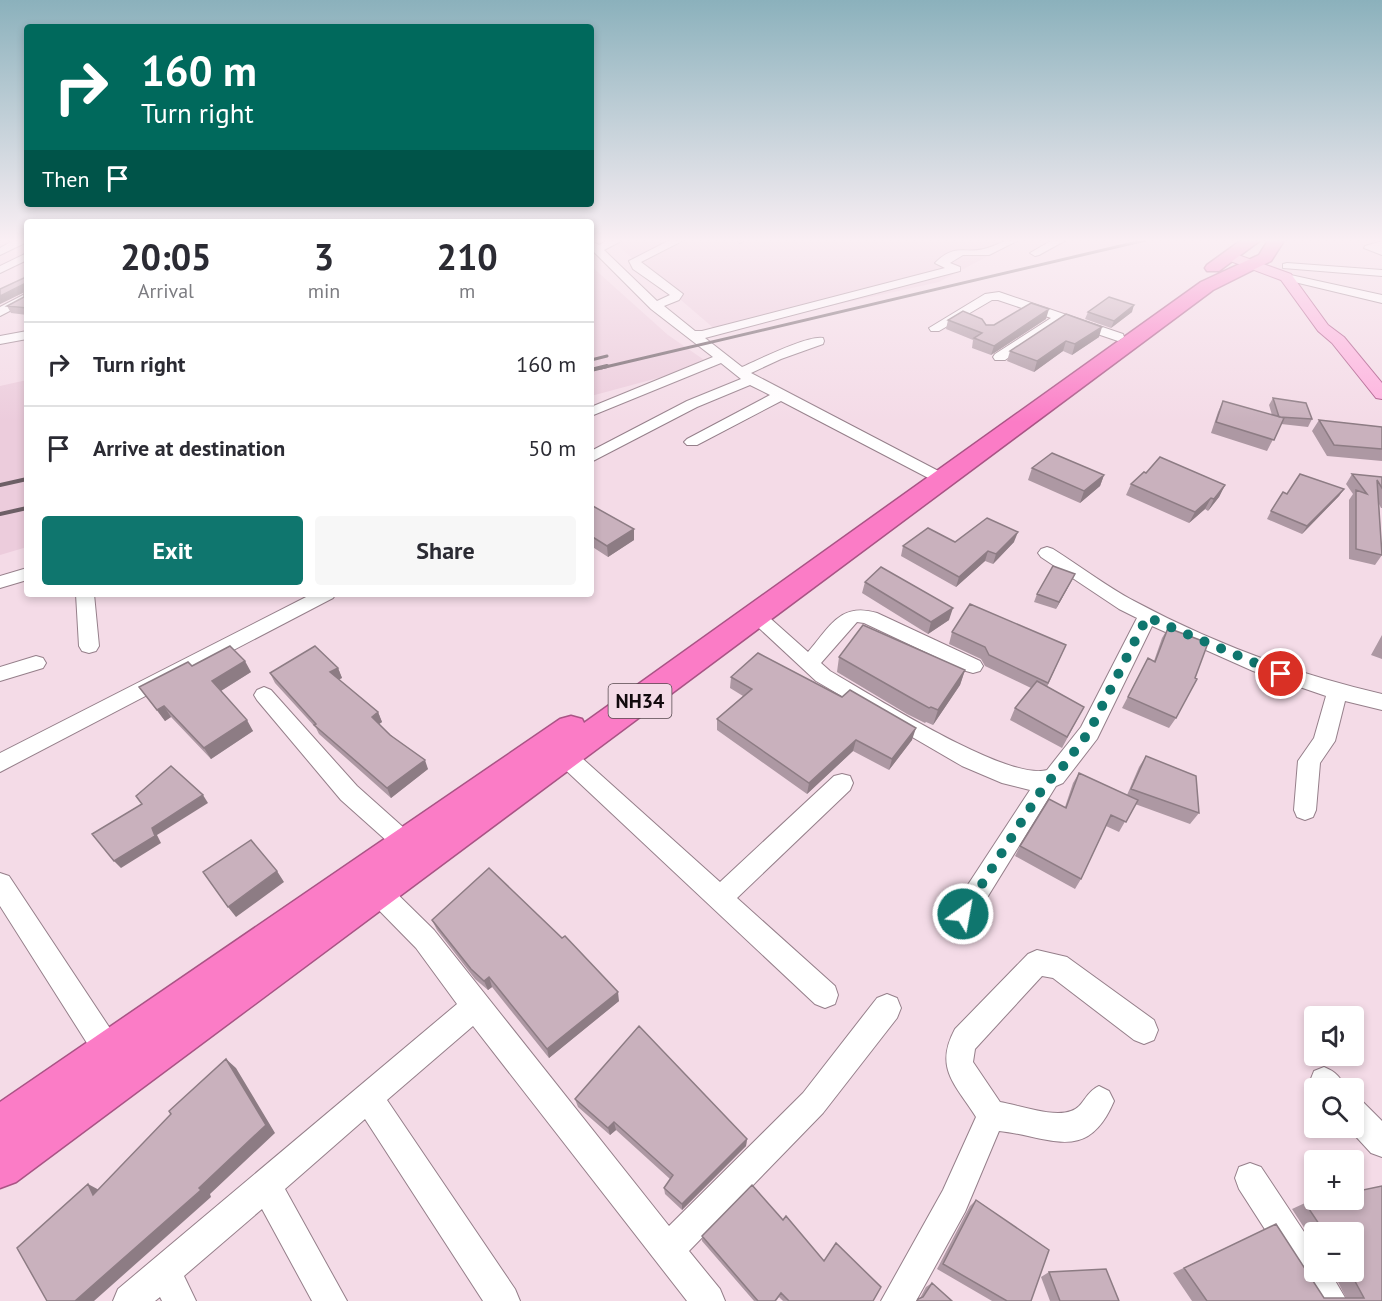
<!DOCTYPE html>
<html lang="en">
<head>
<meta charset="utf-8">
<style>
	:root { --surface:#fff; --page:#f7f7f7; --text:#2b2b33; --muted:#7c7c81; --line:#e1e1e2; --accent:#0f766e }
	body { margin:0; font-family:"PT Sans",sans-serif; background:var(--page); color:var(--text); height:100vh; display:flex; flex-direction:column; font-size:22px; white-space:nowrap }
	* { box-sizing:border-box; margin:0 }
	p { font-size:20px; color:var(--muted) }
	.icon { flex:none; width:33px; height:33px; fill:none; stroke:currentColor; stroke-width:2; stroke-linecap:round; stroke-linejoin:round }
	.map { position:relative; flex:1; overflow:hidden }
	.sheet { position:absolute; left:24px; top:219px; width:570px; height:378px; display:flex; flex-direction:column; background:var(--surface); border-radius:6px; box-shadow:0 3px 9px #0003 }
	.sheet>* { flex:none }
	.top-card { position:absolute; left:24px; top:24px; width:570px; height:183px; border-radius:6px; box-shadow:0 3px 9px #0003; background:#00695c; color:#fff; overflow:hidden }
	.controls { position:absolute; left:1304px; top:1006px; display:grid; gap:12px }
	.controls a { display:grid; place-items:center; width:60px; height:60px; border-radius:6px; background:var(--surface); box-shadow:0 3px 9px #0003; font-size:30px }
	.pin { position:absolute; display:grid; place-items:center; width:51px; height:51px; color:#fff; margin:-26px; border:3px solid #fff; border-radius:50%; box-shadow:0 2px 6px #0007 }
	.me { position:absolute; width:66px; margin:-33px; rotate:32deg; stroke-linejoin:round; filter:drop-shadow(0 0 4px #0008) }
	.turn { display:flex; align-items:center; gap:21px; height:126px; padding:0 18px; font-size:27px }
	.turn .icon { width:78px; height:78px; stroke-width:2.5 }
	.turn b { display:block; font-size:42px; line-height:51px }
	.then { display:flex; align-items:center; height:57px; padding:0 18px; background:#0003; gap:12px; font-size:22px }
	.eta { display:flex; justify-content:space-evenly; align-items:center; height:102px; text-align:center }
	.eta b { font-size:36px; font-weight:600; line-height:42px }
	.action { display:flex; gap:12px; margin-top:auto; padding:12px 18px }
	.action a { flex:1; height:69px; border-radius:6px; background:var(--accent); color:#fff; font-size:24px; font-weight:600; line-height:69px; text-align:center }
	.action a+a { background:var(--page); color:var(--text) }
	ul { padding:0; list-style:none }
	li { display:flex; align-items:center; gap:18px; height:84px; padding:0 18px; border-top:2px solid var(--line) }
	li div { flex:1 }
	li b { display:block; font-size:22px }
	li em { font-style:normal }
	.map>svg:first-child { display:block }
</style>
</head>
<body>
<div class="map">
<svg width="1382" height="1301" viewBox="0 0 1382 1301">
	<rect width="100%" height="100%" fill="#f4dbe7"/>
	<path fill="#ecccdc" d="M610,239H1020L939,282L717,331Z
		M591,266L668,335L710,364L591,396Z
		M27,380V547L0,555V386Z"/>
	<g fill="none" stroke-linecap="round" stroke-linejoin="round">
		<defs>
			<path id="minor" d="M16,239H27V242L0,255V248Z
				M610,239H625L604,250L657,301L670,295L633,269L629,261L672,239H686L641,262L683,294L679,300L664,306L695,331H702L945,268L935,263C955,243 964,254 984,249C1000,245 1003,239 1021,239L989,255H963L950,263L960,267V271L705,338L742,367C758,360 808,335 823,338L824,341L823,344L781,359L751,373L948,476L950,479L948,482H936L781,401L697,445H687L684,442L687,439L770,395L750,385L697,407L591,462V451L687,401L741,379L721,363L591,416V407L713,357L651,309L591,249V240L599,245Z
				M734,239H745V240L740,243Z
				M1054,239H1068L1039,255L1035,256L1030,253Z
				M1382,241V255L1364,248L1365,246Z
				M27,253V260L0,273V266Z
				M1287,263L1382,270V276L1283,268V264Z
				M1286,274L1382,295V303L1282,279L1280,277Z
				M999,292L1123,334L1124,337L1118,341L1062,322L1005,360H995L993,357L995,354L1051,318L998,300H992L939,331H931L929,328L985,294Z
				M27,293V302L0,316V307Z
				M27,331V339L0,344V336Z
				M1047,547L1053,549C1080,566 1106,586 1134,601C1212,643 1296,674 1382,694V710L1345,701L1335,741L1320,763L1316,810L1313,817L1305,820L1297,817L1294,810L1298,761L1314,738L1326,696L1253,671L1152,626L1097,739L1063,783L1056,786L972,922L963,926L954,922L950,914L954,906L1030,790L1002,783L962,766L816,681L746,616L748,611L755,610L762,611L808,652C830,627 840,602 877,613L980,661L983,666L980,671L973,673L966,671L864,623L857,622L821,663L830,671C870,694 1008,782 1047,770L1081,727L1137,618L1119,609L1041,557L1038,553L1041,549Z
				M27,568V580L0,588V576Z
				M76,594H94L99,646L96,651L89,653L82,651L79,646Z
				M312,594H336L333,598L0,772V753Z
				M36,656L43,658L46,663L43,668L0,681V667Z
				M264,687L271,690L357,786L413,836L417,843L413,850L405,853L397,850L341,800L257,700L254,695L257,690Z
				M565,747L573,750L720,882L834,776L842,774L850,776L853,783L850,790L737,898L835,986L838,995L835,1004L825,1008L815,1004L557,762L554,756L557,750Z
				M0,873L9,876L119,1042L123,1052L119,1062L109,1066L99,1062L0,906Z
				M372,875L381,878L434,930L669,1226L803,1093L877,998L887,994L897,998L901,1008L897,1018L823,1113L689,1251L720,1289L725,1301H687L473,1026L387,1100L515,1289L520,1301H483L365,1119L285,1189L347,1301H312L262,1209L184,1276L196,1301H162L160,1297L155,1301H113L118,1289L457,1004L416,948L363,894L360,886L363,878Z
				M1037,950L1067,957L1154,1020L1158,1030L1154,1040L1144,1044L1134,1040L1053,978L1042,976L975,1049L973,1062L1000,1102C1019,1105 1053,1118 1071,1111C1084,1107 1085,1092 1099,1086L1109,1091L1114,1101C1087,1165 1049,1136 999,1131L965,1212L916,1301H881L943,1190L976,1117C955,1084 934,1068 955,1029L1028,954Z
				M1324,1067C1336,1072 1341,1077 1345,1089H1314V1091L1310,1081L1314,1071Z
				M1353,1097L1363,1102L1382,1121V1157L1371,1153L1348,1128H1353Z
				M1250,1163L1261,1167L1314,1247V1272H1330L1347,1301H1311L1239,1189L1235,1178L1239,1167Z"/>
			<path id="major" d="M1230,252L1291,274L1328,325L1344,337L1382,383V399L1376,398L1332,343L1318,331L1281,280L1225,259L1223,256Z"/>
			<path id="highway" d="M1243,239H1262L1219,271H1207L1205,268L1207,265Z
				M1269,239H1285L1271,261L1213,290L16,1182L0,1188V1102L560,719L571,716L582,719L584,723L1201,282L1259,255Z"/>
		</defs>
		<use href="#minor" stroke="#957f8a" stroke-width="2"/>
		<use href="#major" stroke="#a95485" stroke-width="2"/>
		<use href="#highway" stroke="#a95485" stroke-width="3"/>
		<use href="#minor" fill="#fff" fill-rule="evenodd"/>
		<use href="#major" fill="#fdb0dd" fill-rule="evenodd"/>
		<use href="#highway" fill="#fb7cc6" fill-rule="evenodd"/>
		<path stroke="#6d5f66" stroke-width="3" d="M591,360L607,356
			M601,368L1150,239"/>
		<path stroke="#6d5f66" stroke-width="4" d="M591,370L607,366
			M0,485L27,479
			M0,514L27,508"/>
	</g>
	<path fill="#ad98a3" d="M27,274V315L11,313L7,306L24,297V292L0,304V289L24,278Z
		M1088,312H1132L1111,328L1085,319Z
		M1066,314L1099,337L1072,355L1063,351L1034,372L1007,361L1010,351Z
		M1046,319L991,355L972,348L973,340L946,329L948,320L986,325H994Z
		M1273,398L1312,419L1308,427L1281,424L1267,451L1211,433L1218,412L1223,401L1272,415L1269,405Z
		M1319,420L1382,427V461L1327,456L1312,431Z
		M1032,468L1104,475L1100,486L1080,503L1028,480Z
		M1146,473L1225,485L1219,497L1208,511L1205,509L1189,523L1126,495L1131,484Z
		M1352,474L1382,477V508H1381L1379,504L1382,555L1375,565L1349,559V500L1353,494L1346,484Z
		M1344,489L1339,496L1302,534L1267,519L1271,511L1287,494Z
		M591,505L634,540L608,557L591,546Z
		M955,542H1014L993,564L985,561L956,587L901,556L903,546Z
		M865,582L949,620L928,634L862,593Z
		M1071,582L1056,609L1034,602L1037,594Z
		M1168,628L1195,678L1176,718L1169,728L1122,708L1148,658L1154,661L1162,638Z
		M952,632L1066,645L1047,687L1084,707L1062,748L1010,720L1015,708L1031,688L985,666L981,659L949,644Z
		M1382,635V659L1371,655Z
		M839,657L965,670L960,685L933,725L926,722L925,723L907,714L837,672Z
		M192,666L251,672L221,691L253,731L211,759L171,717L165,721L139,687Z
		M338,668L342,678L338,679L378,712L382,722L379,724L428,769L391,798L319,734L316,728L275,683L270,673Z
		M731,677L912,740L889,770L853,751L807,794L717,730V719L743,696L730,688Z
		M1146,756L1199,813L1190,824L1135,804L1119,832L1106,826L1081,879L1075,889L1015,856L1020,846L1065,807L1073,783L1079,773L1127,795L1139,767Z
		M432,920L619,1001L549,1058L492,987L488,990L475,979L437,930Z
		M575,1099L747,1139L746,1146L682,1210L665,1194L664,1188L670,1179L616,1130L610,1135L578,1107Z
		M1382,1186V1301H1192L1173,1273L1276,1224L1324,1298H1346L1333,1272H1353V1233H1314V1243L1292,1209L1305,1203L1318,1200H1353V1192Z
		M976,1200L1031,1301H992L937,1269L970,1206Z
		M783,1220L824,1261L873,1301H783L779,1297L776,1301H754L702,1241V1236Z
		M1049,1272L1119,1301H1050L1041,1277Z
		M932,1283L952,1301H916L920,1298L926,1287Z"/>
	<path fill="#8d7c84" d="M24,284L27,291L0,304V296Z
		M1134,305L1132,312L1111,328L1114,321Z
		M1049,309L1046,319L991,355L994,346Z
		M1102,327L1099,337L1072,355L1075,344Z
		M1066,341L1063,351L1034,372L1037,361Z
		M1104,475L1100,486L1080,503L1084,491Z
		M1225,485L1219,497L1208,511L1214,499Z
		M1344,489L1339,496L1302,534L1307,526Z
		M1211,498L1205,509L1189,523L1195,512Z
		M634,529V540L608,557L607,546Z
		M1018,532L1014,542L993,564L996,554Z
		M988,551L985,561L956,587L959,577Z
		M1075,574L1071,582L1056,609L1059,602Z
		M953,608L949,620L928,634L931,622Z
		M245,661L251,672L219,692L212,681Z
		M338,668L342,678L334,682L330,672Z
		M965,670L960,685L933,725L938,710Z
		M164,706L171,717L165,721L157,710Z
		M378,712L382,722L376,726L372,717Z
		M247,720L253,731L211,759L204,748Z
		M916,728L912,740L889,770L892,759Z
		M856,740L853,751L807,794L809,783Z
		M425,760L428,769L391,798L387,788Z
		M203,795L208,803L157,835L161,843L121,868L114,861L152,828Z
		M277,871L284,882L236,917L228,907Z
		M489,977L492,987L488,990L484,981Z
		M618,992L619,1001L549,1058L547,1049Z
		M226,1059L236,1068L275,1133L210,1194L211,1197L94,1301H75L199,1188Z
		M614,1122L616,1130L610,1135L608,1128Z
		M747,1139L746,1146L682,1210V1204Z
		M88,1184L101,1191L93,1195Z"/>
	<path fill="#c9b1bd" stroke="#8d7c84" stroke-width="1.5" d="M26,274H27V308L7,306L24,297V284L0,296V289L24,278Z
		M1109,297L1134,305L1114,321L1088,312Z
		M1031,303L1049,309L994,346L974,338L982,333L948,320L963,311L982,319L986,325H994Z
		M1066,314L1102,327L1075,344L1066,341L1037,361L1010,351Z
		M1273,398L1306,403L1312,419L1279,417Z
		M1223,401L1284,418L1274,440L1216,422Z
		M1319,420L1382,427V449L1334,445Z
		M1052,453L1104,475L1084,491L1032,468Z
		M1160,457L1225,485L1214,499L1211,498L1195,512L1131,484L1144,472L1146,473Z
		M1300,474L1344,489L1307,526L1271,511L1283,492L1287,494Z
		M1352,474L1382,477V488L1377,480L1382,555L1356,549V490L1367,494Z
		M591,505L634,529L607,546L591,536Z
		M987,518L1018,532L996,554L988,551L959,577L903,546L928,528L955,542Z
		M1053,566L1075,574L1059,602L1037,594Z
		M881,567L953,608L931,622L865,582Z
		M970,604L1066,645L1048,683L989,655L985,647L952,632Z
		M863,625L965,670L938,710L931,707L929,708L911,698L839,657Z
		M1168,628L1208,643L1195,678L1197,679L1176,718L1128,697L1148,658L1155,662Z
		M230,646L245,661L212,681L247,720L204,748L164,706L157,710L139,687L188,662L192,666Z
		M315,646L338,668L330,672L378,712L372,717L390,735L425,760L387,788L314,725L316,724L270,673Z
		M758,653L842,697L850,690L916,728L892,759L856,740L809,783L717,719L752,689L731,677Z
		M1037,681L1084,707L1067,737L1015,708Z
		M1146,756L1196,776L1199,813L1131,789Z
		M171,766L203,795L152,828L155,836L114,861L92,834L142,804L136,796Z
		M1079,773L1138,800L1126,822L1111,815L1081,879L1020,846L1049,799L1066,808Z
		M251,840L277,871L228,907L203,872Z
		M489,868L562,938L565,936L618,992L547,1049L489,977L484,981L471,969L432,920Z
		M639,1026L747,1139L682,1204L664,1188L673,1175L614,1122L608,1128L575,1099Z
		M226,1059L266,1125L199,1188L201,1190L75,1301H47L17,1248L88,1184L93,1195L171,1114L169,1111Z
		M752,1185L783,1220L786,1216L824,1261L836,1243L881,1287L873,1301H789L781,1293L775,1301H758L702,1236Z
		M1382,1186V1301H1207L1184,1268L1276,1224L1324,1298H1364L1350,1272H1353V1233H1325L1305,1203L1318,1200H1353V1192Z
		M976,1200L1049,1250L1031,1301H1007L943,1264Z
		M1106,1269L1119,1301H1060L1049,1272Z
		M932,1283L952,1301H917L918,1299L923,1297Z"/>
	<linearGradient id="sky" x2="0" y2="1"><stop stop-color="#8bb1bc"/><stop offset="0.57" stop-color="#faeff4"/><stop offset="1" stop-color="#faeff4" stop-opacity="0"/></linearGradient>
	<rect width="1382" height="422" fill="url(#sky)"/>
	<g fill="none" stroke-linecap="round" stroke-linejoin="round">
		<path stroke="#0f766e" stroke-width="10" stroke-dasharray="0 18" d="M963,914L1048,780L1055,777L1089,732L1147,617L1281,674"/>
	</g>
	<g text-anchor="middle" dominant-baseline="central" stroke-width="4.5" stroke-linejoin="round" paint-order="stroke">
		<rect fill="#f4dbe7" stroke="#55484e" stroke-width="1.5" x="608.5" y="684" width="63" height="34" rx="4.5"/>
		<g font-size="20" font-weight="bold" fill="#11090d">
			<text x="640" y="701">NH34</text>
		</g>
	</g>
</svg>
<div class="controls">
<a><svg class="icon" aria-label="sound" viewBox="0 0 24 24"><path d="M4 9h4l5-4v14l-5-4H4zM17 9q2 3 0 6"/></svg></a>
<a><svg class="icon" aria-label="search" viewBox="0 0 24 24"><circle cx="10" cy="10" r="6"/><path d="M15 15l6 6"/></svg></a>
<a>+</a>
<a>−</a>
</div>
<div class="pin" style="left:1281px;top:674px;background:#d93025"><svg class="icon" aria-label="arrive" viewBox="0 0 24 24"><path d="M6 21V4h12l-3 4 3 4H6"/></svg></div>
<svg class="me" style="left:963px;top:914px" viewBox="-20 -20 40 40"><circle r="17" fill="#0f766e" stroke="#fff" stroke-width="3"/><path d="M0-11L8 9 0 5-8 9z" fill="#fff"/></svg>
<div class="top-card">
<div class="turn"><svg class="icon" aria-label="right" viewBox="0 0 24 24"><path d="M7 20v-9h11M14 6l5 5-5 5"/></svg><div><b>160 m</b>Turn right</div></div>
<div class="then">Then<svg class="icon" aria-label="arrive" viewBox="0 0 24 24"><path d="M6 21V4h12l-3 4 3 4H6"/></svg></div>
</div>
<section class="sheet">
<div class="eta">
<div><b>20:05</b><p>Arrival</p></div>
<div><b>3</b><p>min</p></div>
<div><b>210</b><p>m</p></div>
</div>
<ul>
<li><svg class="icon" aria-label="right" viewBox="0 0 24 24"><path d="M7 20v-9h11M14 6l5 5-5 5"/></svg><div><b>Turn right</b></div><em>160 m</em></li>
<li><svg class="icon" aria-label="arrive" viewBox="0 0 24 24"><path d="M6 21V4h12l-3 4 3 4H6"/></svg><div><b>Arrive at destination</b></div><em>50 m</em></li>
</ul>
<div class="action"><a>Exit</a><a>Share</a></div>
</section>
</div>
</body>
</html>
